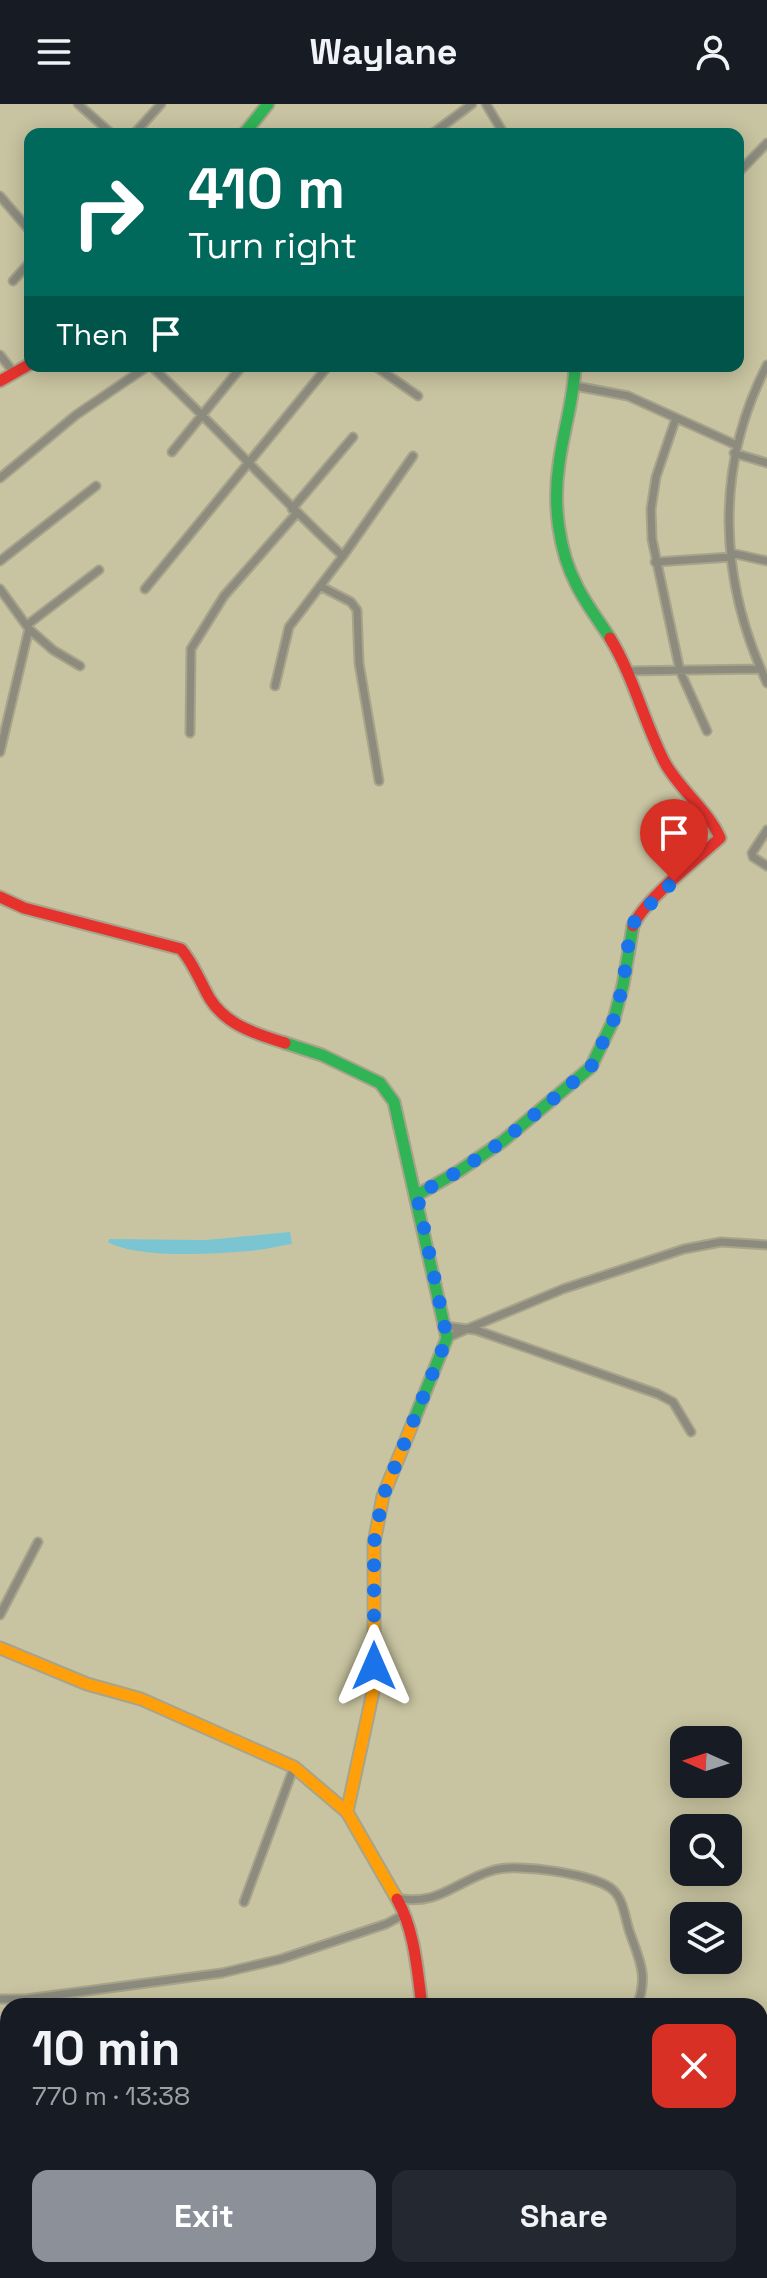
<!DOCTYPE html>
<html lang="en">
<head>
<meta charset="utf-8">
<style>
	:root { --surface:#171b24; --page:#242831; --text:#f1f3f6; --muted:#9ea1a6; --accent:#8c9099 }
	body { margin:0; font-family:"Space Grotesk",sans-serif; background:var(--page); color:var(--text); height:100vh; display:flex; flex-direction:column; font-size:30px; white-space:nowrap }
	* { box-sizing:border-box; margin:0 }
	p { font-size:26px; color:var(--muted) }
	.icon { flex:none; width:44px; height:44px; fill:none; stroke:currentColor; stroke-width:2; stroke-linecap:round; stroke-linejoin:round }
	.map { position:relative; flex:1; overflow:hidden }
	.panel { position:absolute; left:0px; top:1894px; width:768px; height:280px; display:flex; flex-direction:column; background:var(--surface); border-radius:24px 24px 0 0; box-shadow:0 4px 20px #0003 }
	.panel>* { flex:none }
	.banner { position:absolute; left:24px; top:24px; width:720px; height:244px; border-radius:16px; box-shadow:0 4px 20px #0003; background:#00695c; color:#fff; overflow:hidden }
	.needle { width:52px; rotate:273deg }
	.fabs { position:absolute; left:670px; top:1622px; display:grid; gap:16px }
	.fabs a { display:grid; place-items:center; width:72px; height:72px; border-radius:16px; background:var(--surface); box-shadow:0 4px 20px #0003; font-size:40px }
	.pin { position:absolute; display:grid; place-items:center; width:68px; height:68px; color:#fff; margin:-82px -34px; border-radius:50% 50% 50% 0; rotate:-45deg; box-shadow:0 0 8px #0007 }
	.pin .icon { rotate:45deg }
	.me { position:absolute; width:88px; margin:-44px; rotate:0deg; stroke-linejoin:round; filter:drop-shadow(0 0 6px #0008) }
	.turn { display:flex; align-items:center; gap:28px; height:168px; padding:0 32px; font-size:36px }
	.turn .icon { width:104px; height:104px; stroke-width:2.5 }
	.turn b { display:block; font-size:56px; line-height:68px }
	.then { display:flex; align-items:center; height:76px; padding:0 32px; background:#0003; gap:16px; font-size:30px }
	.round { display:grid; place-items:center; flex:none; width:84px; height:84px; border-radius:16px; background:var(--page) }
	.summary { display:flex; align-items:center; justify-content:space-between; height:136px; padding:0 32px }
	h1 { font-size:48px; font-weight:700; line-height:60px }
	.primary-button { display:flex; gap:16px; margin-top:auto; padding:16px 32px }
	.primary-button a { flex:1; height:92px; border-radius:16px; background:var(--accent); color:#fff; font-size:32px; font-weight:700; line-height:92px; text-align:center }
	.primary-button a+a { background:var(--page); color:var(--text) }
	header { display:flex; justify-content:space-between; align-items:center; height:104px; padding:0 32px; background:var(--surface); font-size:36px; font-weight:700 }
	.map>svg:first-child { display:block }
</style>
</head>
<body>
<header><svg class="icon" aria-label="menu" viewBox="0 0 24 24"><path d="M4 6h16M4 12h16M4 18h16"/></svg>Waylane<svg class="icon" aria-label="person" viewBox="0 0 24 24"><circle cx="12" cy="8" r="4"/><path d="M4 21q1-7 8-7t8 7"/></svg></header>
<div class="map">
<svg width="767" height="2174" viewBox="0 0 767 2174">
	<rect width="100%" height="100%" fill="#c8c4a1"/>
	<path fill="#7bc5d3" d="M290,1128L292,1140C278,1142 263,1146 249,1147C214,1150 138,1155 108,1138L109,1135L206,1136Z"/>
	<g fill="none" stroke-linecap="round" stroke-linejoin="round">
		<defs>
			<path id="street" d="M78,0L112,30
				M486,0L504,30
				M134,30L161,0
				M432,30L472,0
				M738,69L767,39
				M0,92L30,127
				M13,177L30,158
				M0,251L14,269
				M767,261C714,364 719,476 767,579
				M151,262C218,323 276,391 343,452
				M375,262L418,292
				M575,282L628,292L736,341
				M676,314L656,373L651,405L652,435L680,567L707,627
				M172,348L242,262
				M734,349L767,359
				M0,374L76,311L148,262
				M292,405L353,333
				M731,449L767,457
				M0,457L96,382
				M655,458L732,453
				M320,482L351,498L357,506L359,559L379,677
				M0,485L29,525L53,546L80,562
				M145,485L328,262
				M27,521L99,466
				M625,567L761,565
				M275,582L289,523L343,452L413,352
				M190,629L191,545L224,492L296,410
				M0,648L29,525
				M767,726L752,749L753,753L767,762
				M444,1222L467,1225L563,1185L684,1145L721,1138L767,1141
				M447,1234L467,1225L476,1226L658,1290L673,1298L691,1328
				M0,1511L38,1438
				M396,1794C439,1803 455,1777 494,1766C516,1759 597,1770 613,1786C623,1795 625,1813 629,1826C639,1856 649,1870 637,1902
				M244,1798L294,1663
				M0,1895H26L222,1869L281,1855L386,1820L405,1810
				M416,2174L417,2166"/>
			<path id="fast" d="M244,30L268,0
				M575,262C574,296 563,327 559,360C553,399 558,446 577,482C586,500 599,517 610,534
				M285,939L322,951L380,979L394,998L447,1234L414,1316
				M417,1091L459,1067L503,1037L591,963L614,915L623,881L633,822"/>
			<path id="slow" d="M0,1544L87,1580L141,1595L294,1663L347,1708L397,1795
				M347,1708L374,1583V1439L383,1392L414,1316"/>
			<path id="jam" d="M0,277L30,260
				M610,534C634,573 644,619 665,659C680,686 708,706 720,734C697,755 644,796 633,822
				M0,793L24,804L181,845C194,860 200,878 210,895C227,922 257,930 285,939
				M397,1795C415,1827 417,1866 422,1902"/>
		</defs>
		<use href="#street" stroke="#a7a48b" stroke-width="11"/>
		<use href="#fast" stroke="#a7a48b" stroke-width="15"/>
		<use href="#slow" stroke="#a7a48b" stroke-width="15"/>
		<use href="#jam" stroke="#a7a48b" stroke-width="15"/>
		<use href="#street" stroke="#8c8b7e" stroke-width="7"/>
		<use href="#fast" stroke="#30b455" stroke-width="11"/>
		<use href="#slow" stroke="#ff9f0a" stroke-width="11"/>
		<use href="#jam" stroke="#e5322d" stroke-width="11"/>
	</g>
	<g fill="none" stroke-linecap="round" stroke-linejoin="round">
		<path stroke="#1a73e8" stroke-width="14" stroke-dasharray="0 25.2" d="M374,1562V1439L383,1392L447,1234L417,1091L459,1067L503,1037L591,963L614,915L623,881L630,828L636,814L674,777"/>
	</g>
</svg>
<div class="fabs">
<a><svg class="needle" viewBox="-14 -14 28 28"><path d="M0-13l5 13h-10z" fill="#e53935"/><path d="M0 13l5-13h-10z" fill="#9ea1a6"/></svg></a>
<a><svg class="icon" aria-label="search" viewBox="0 0 24 24"><circle cx="10" cy="10" r="6"/><path d="M15 15l6 6"/></svg></a>
<a><svg class="icon" aria-label="layers" viewBox="0 0 24 24"><path d="M12 4l9 5-9 5-9-5zM3 14l9 5 9-5"/></svg></a>
</div>
<div class="pin" style="left:674px;top:777px;background:#d93025"><svg class="icon" aria-label="arrive" viewBox="0 0 24 24"><path d="M6 21V4h12l-3 4 3 4H6"/></svg></div>
<svg class="me" style="left:374px;top:1562px" viewBox="-20 -20 40 40"><path d="M0-17L14 15 0 8-14 15z" fill="#1a73e8" stroke="#fff" stroke-width="4"/></svg>
<div class="banner">
<div class="turn"><svg class="icon" aria-label="right" viewBox="0 0 24 24"><path d="M7 20v-9h11M14 6l5 5-5 5"/></svg><div><b>410 m</b>Turn right</div></div>
<div class="then">Then<svg class="icon" aria-label="arrive" viewBox="0 0 24 24"><path d="M6 21V4h12l-3 4 3 4H6"/></svg></div>
</div>
<section class="panel">
<div class="summary"><div><h1>10 min</h1><p>770 m · 13:38</p></div><a class="round" style="background:#d93025;color:#fff"><svg class="icon" aria-label="close" viewBox="0 0 24 24"><path d="M6 6l12 12M18 6L6 18"/></svg></a></div>
<div class="primary-button"><a>Exit</a><a>Share</a></div>
</section>
</div>
</body>
</html>
